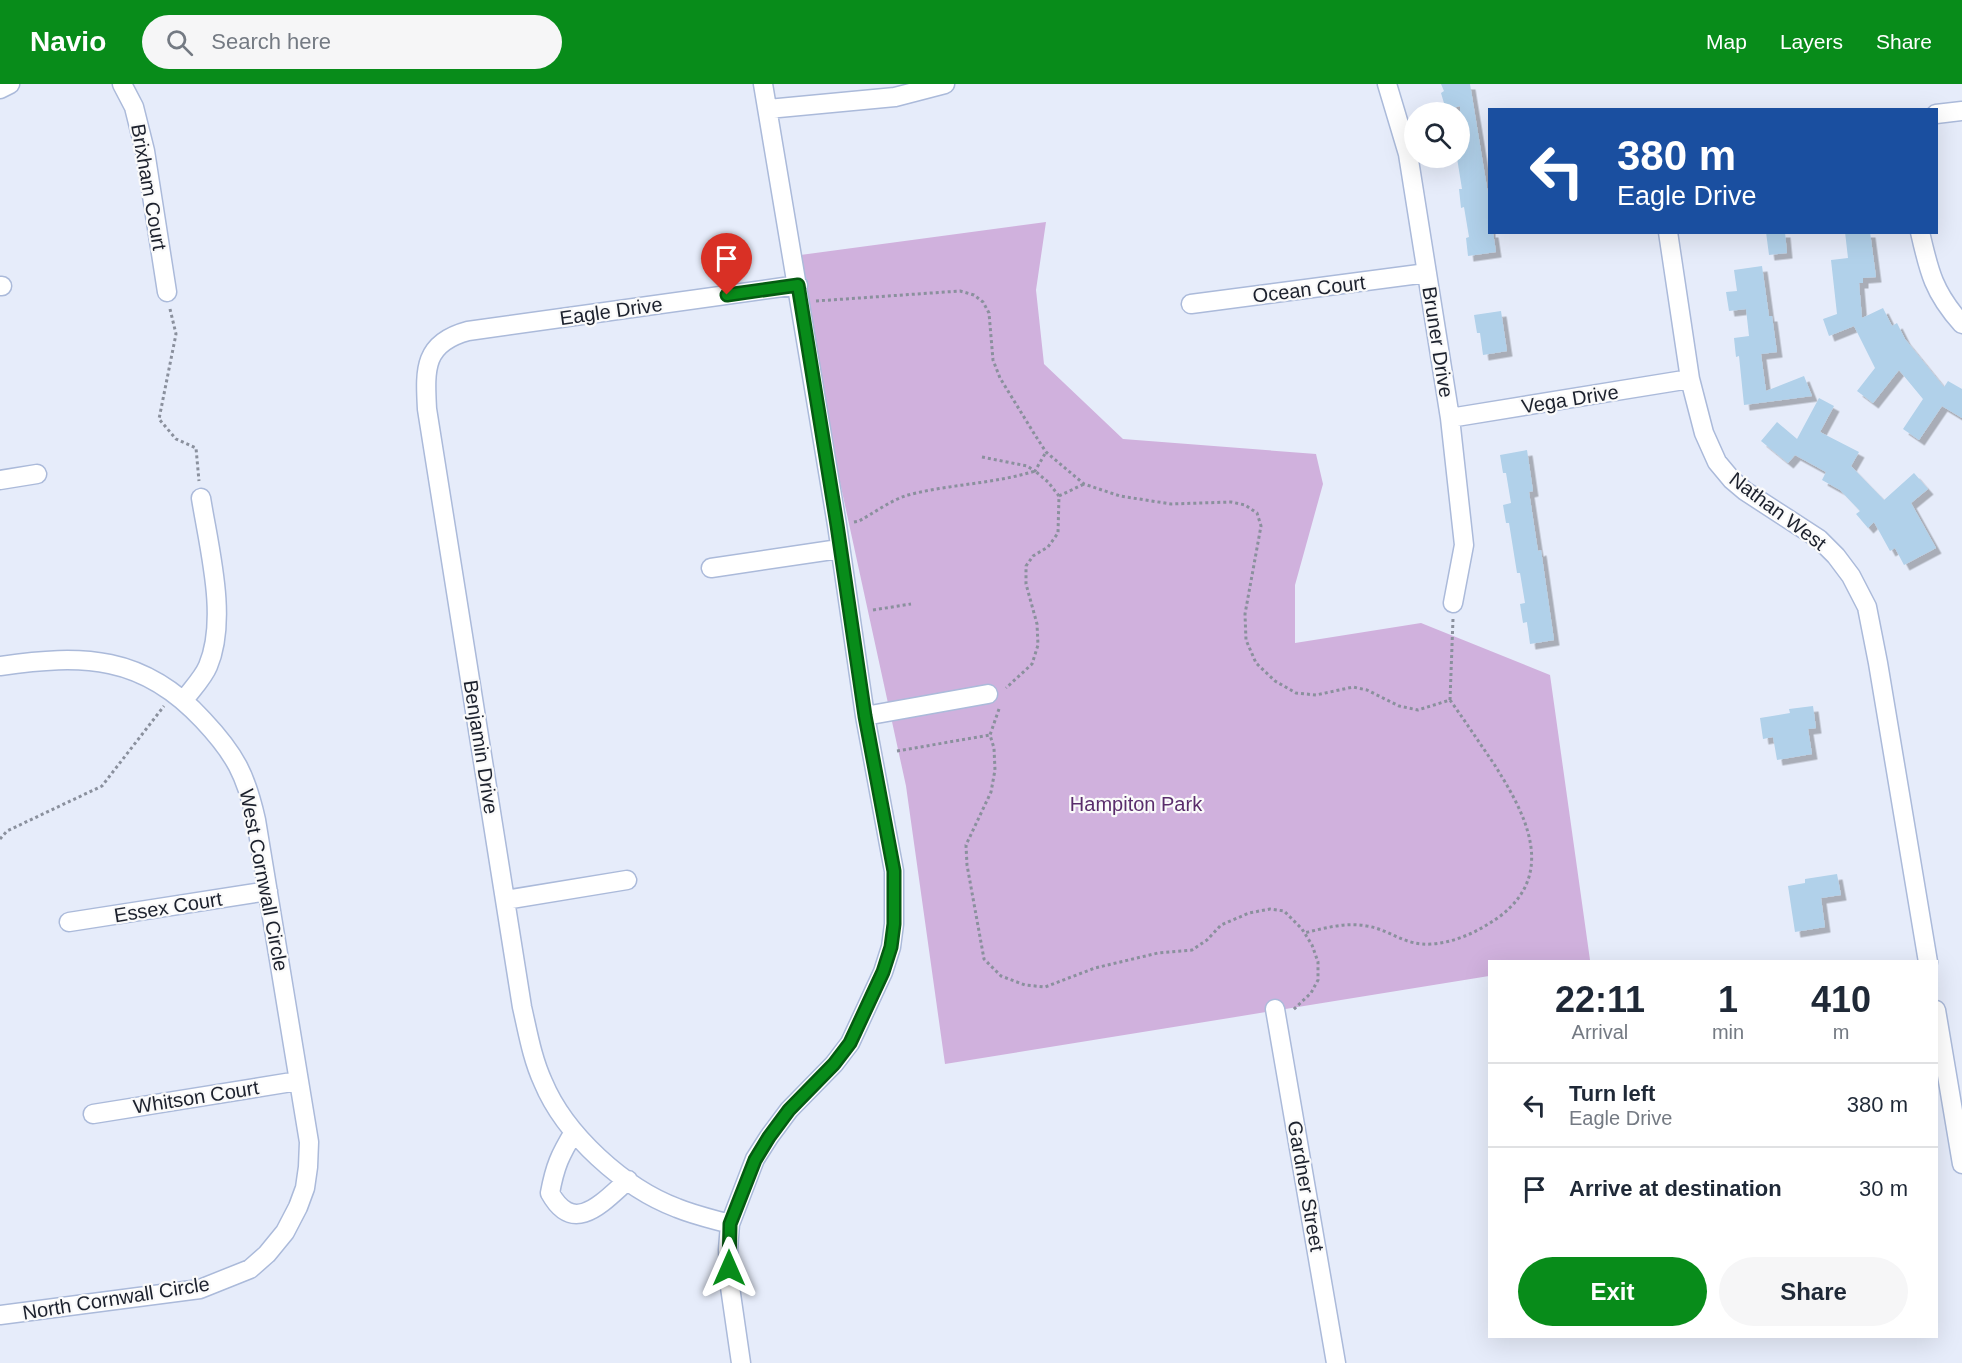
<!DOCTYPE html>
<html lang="en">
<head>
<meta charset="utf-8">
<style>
	:root { --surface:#fff; --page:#f6f6f7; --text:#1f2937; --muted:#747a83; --line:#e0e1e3; --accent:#088c1a }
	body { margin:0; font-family:Arial,sans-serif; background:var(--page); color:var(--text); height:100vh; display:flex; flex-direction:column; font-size:22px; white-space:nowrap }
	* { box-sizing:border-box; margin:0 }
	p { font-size:20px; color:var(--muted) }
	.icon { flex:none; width:33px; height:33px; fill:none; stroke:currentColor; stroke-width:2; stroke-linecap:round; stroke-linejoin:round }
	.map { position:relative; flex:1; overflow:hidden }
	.drawer { position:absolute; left:1488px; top:876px; width:450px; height:378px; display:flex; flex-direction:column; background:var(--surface); border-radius:0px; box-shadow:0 6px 24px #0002 }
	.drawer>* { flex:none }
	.hud { position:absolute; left:1488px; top:24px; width:450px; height:126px; border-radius:0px; box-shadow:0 6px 24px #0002; background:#1a4fa0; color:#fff; overflow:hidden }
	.fabs { position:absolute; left:1404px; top:18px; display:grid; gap:12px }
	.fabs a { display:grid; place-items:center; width:66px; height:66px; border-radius:50%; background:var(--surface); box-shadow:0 6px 24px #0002; font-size:30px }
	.pin { position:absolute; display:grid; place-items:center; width:51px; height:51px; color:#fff; margin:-62px -26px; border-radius:50% 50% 50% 0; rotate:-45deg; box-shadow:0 0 6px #0007 }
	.pin .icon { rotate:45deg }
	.me { position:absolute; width:66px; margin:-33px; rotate:0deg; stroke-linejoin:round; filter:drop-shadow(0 0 4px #0008) }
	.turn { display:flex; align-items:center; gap:21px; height:126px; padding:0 30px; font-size:27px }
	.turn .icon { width:78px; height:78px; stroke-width:2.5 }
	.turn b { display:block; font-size:42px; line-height:51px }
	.eta { display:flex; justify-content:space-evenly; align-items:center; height:102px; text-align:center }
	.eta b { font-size:36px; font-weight:700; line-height:42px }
	.cta { display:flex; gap:12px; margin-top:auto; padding:12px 30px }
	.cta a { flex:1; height:69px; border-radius:36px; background:var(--accent); color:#fff; font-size:24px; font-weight:700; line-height:69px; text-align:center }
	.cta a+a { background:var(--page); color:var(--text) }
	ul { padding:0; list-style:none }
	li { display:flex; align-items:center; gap:18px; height:84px; padding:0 30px; border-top:2px solid var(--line) }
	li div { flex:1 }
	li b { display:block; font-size:22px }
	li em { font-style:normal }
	header { display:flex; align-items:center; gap:36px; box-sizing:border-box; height:84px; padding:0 30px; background:var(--accent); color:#fff }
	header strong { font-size:28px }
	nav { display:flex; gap:33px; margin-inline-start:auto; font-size:21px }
	.search { width:420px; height:54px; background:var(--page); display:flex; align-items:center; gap:15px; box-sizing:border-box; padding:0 21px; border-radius:33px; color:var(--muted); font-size:22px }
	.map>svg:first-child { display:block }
</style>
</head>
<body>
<header>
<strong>Navio</strong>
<div class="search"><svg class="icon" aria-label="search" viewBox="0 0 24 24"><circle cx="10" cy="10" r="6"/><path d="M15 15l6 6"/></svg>Search here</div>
<nav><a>Map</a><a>Layers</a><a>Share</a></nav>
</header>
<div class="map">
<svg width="1962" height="1279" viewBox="0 0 1962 1279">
	<defs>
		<filter id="shadow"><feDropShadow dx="5.5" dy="5.5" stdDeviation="0" flood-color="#0004"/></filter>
	</defs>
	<rect width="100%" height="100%" fill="#e6ecfa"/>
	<path fill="#d0b1dd" d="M1046,138L1036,206L1044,280L1123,355L1316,370L1323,400L1295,501V559L1421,539L1550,591L1590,876L1490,878L1489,892L945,980L906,702L801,219L793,172Z"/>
	<path fill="#b1d1ea" filter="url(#shadow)" d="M1441,0H1470L1490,122V148H1493L1496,168L1468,172L1466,154L1469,153L1464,123L1461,124L1459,105H1462L1457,74H1460V22L1446,26L1441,9L1444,7Z
		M1766,148H1785L1787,169L1769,171Z
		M1845,148H1870L1876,193L1863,194V199H1859L1862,234L1883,224L1892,242L1897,239L1905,255L1944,303L1948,297L1962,305V334L1942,322L1919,356L1903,345L1923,315L1899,286L1873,319L1857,307L1875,284L1854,242L1829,252L1823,235L1837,230L1831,176L1848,174Z
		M1762,182L1769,232H1772L1777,268L1761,270L1766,307L1804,292L1812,312L1744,321L1739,272L1736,273L1734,254L1749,252L1746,225L1729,227L1726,208L1737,207L1734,186Z
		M1501,227L1507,267L1483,271L1480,249H1477L1474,231Z
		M1819,314L1834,322L1820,348L1859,368L1851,382L1884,416L1914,389L1928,405L1911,419L1936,464L1904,481L1895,464L1890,467L1874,438L1868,444L1856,430L1860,427L1840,406L1822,396L1826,388L1795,371L1788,379L1761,357L1777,338L1797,355Z
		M1527,366L1533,407L1529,408L1538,467L1541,466L1554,556L1530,560L1527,538L1523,539L1520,520L1525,519L1520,489H1517L1509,439H1506L1503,421L1511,419L1506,389H1503L1500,371Z
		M1813,622L1816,644L1808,645L1812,670L1777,676L1773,653L1763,655L1760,634L1790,629L1789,625Z
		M1837,790L1841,811L1821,814L1825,843L1795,848L1788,802L1805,799V795Z"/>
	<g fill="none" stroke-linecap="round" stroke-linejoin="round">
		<defs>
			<path id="minor" d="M122,0L134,23L145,67L167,208
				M1387,0L1408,70L1450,334L1464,461L1453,519
				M0,5L10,0
				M768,25L895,13L945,0
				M1936,30L1962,27
				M1668,148L1690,295L1704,349L1717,378L1732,396L1745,407L1819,455L1836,472L1851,492L1867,523L1878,579L1928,878
				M1920,148C1929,188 1934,209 1962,240
				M0,202H2
				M1191,220L1427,189
				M1450,334L1690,295
				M0,396L37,390
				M711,484L839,465
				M0,582C83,570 143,571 203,636C235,670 246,691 256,736L309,1058L308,1083L305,1104L298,1123L285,1148L267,1170L250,1185L200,1205L0,1231
				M184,616C192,605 203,594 208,582C228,535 209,464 201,414
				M865,632L988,610
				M505,816L627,796
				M69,838L268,807
				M1275,925L1336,1279
				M1936,926L1962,1080
				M93,1030L298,997
				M574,1048C560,1071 555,1082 550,1109C574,1152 602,1119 628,1096
				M730,1140C712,1135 694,1131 677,1124C624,1104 565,1051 543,998C532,974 528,949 522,923L427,325C425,286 423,259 468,247L798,201
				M741,1279L730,1203L728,1166L730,1140L755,1075L769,1053L789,1026L834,980L850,959L883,888L891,863L894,840V787L865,632L837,441L763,0"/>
		</defs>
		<use href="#minor" stroke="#abbada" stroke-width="21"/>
		<path stroke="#8a909d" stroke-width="3" stroke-dasharray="3 3" stroke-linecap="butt" d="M816,217L960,207L974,211L983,218L989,229L993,276L1000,294L1035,351L1046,368L1084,400L1120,412L1171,420L1231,418L1245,421L1257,429L1261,442L1245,530L1246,556L1256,579L1275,597L1296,609L1316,611L1353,603L1367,606L1399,622L1418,626L1450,616C1465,637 1479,658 1494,680C1525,729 1558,789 1499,833C1479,847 1457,858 1432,860C1404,862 1391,846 1367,842C1346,838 1325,844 1304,849
			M170,225L176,250L159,335L176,355L196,364L199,397
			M982,373L1027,382L1035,387L1046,368
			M1059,412L1084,400
			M854,438L859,437C874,429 891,416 908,411C950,400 994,400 1035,387L1048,398L1059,412L1058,449L1048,463L1033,472L1026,482V500L1037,540L1038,561L1032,580L1006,604
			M873,526L911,520
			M1450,616L1453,535
			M999,625L990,651L994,664L995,686L991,708L966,761L967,781L984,875L1001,892L1025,901L1045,903L1095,884L1158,869L1192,866L1207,856L1221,841L1249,829L1270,825L1284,827L1302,845L1312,861L1318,878V896L1311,909L1292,927
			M897,667L990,651
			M0,755L7,747L102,702L164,622"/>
		<use href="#minor" stroke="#fff" stroke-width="18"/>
	</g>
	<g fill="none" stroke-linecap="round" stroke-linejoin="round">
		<defs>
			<path id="route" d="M727,211L798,201L837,441L865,632L894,787V840L891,863L883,888L850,959L834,980L789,1026L769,1053L755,1076L730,1140L729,1184"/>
		</defs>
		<use href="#route" stroke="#055b11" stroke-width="15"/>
		<use href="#route" stroke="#088c1a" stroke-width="10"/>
	</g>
	<g text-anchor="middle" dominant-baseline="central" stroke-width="4.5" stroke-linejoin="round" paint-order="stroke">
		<g font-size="20" fill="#1c212d" stroke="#fafafa">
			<text transform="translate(149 103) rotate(80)">Brixham Court</text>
			<text transform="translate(1309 205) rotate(-7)">Ocean Court</text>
			<text transform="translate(611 227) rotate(-8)">Eagle Drive</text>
			<text transform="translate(1438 258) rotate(81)">Bruner Drive</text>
			<text transform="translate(1570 315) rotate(-9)">Vega Drive</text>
			<text transform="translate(1778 427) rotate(37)">Nathan West</text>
			<text transform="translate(481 663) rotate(81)">Benjamin Drive</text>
			<text transform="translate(264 796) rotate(79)">West Cornwall Circle</text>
			<text transform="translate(168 823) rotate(-9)">Essex Court</text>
			<text transform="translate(196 1013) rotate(-9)">Whitson Court</text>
			<text transform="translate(1306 1102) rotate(80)">Gardner Street</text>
			<text transform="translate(116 1214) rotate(-9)">North Cornwall Circle</text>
		</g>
		<g font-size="20" fill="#5a2d6c" stroke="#fafafa">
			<text x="1136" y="720">Hampiton Park</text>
		</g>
	</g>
</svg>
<div class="fabs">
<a><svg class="icon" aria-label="search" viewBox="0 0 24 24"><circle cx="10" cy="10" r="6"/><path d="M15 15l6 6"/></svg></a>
</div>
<div class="pin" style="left:727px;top:211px;background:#d93025"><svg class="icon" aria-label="arrive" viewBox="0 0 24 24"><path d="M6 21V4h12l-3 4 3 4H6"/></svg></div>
<svg class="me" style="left:729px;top:1184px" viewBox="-20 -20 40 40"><path d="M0-17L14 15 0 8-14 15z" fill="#088c1a" stroke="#fff" stroke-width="4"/></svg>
<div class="hud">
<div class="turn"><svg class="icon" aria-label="left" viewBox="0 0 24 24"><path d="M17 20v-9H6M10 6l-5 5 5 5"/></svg><div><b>380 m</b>Eagle Drive</div></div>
</div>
<section class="drawer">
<div class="eta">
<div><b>22:11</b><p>Arrival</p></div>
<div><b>1</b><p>min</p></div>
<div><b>410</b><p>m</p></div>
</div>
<ul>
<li><svg class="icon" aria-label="left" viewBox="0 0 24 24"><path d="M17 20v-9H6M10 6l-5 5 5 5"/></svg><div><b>Turn left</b><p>Eagle Drive</p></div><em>380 m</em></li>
<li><svg class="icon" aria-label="arrive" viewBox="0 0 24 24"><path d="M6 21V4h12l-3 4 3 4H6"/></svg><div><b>Arrive at destination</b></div><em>30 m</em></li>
</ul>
<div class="cta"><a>Exit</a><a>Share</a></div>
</section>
</div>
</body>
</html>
